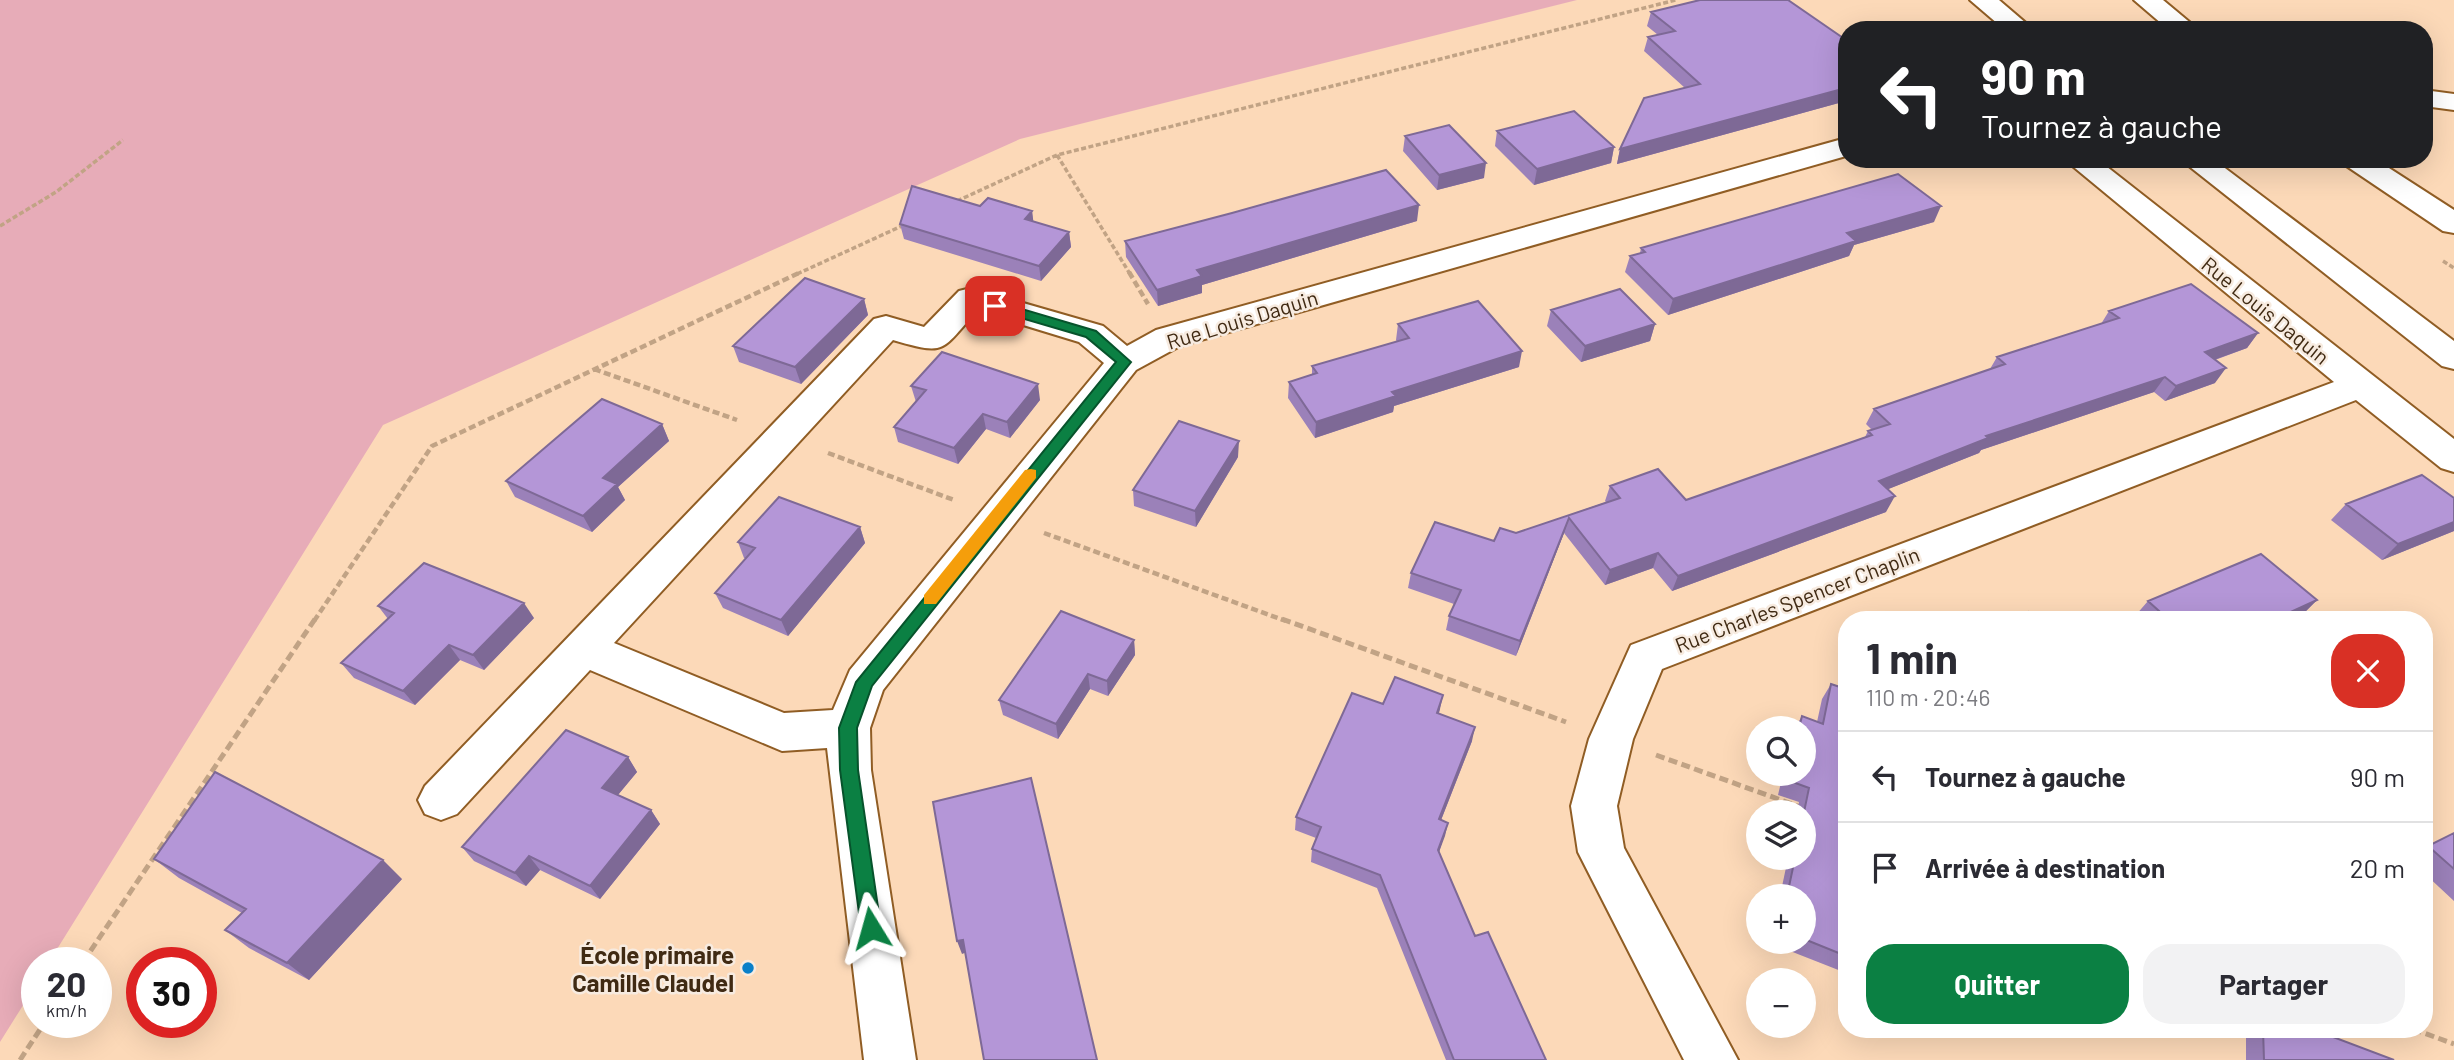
<!DOCTYPE html>
<html lang="fr">
<head>
<meta charset="utf-8">
<style>
	:root { --surface:#fff; --page:#f2f2f3; --text:#2b2b33; --muted:#7c7c81; --line:#e1e1e2; --accent:#0b8043 }
	body { margin:0; font-family:Barlow,sans-serif; background:var(--page); color:var(--text); height:100vh; display:flex; flex-direction:column; font-size:26px; white-space:nowrap }
	* { box-sizing:border-box; margin:0 }
	p { font-size:23px; color:var(--muted) }
	.icon { flex:none; width:38px; height:38px; fill:none; stroke:currentColor; stroke-width:2; stroke-linecap:round; stroke-linejoin:round }
	.map { position:relative; flex:1; overflow:hidden }
	.sheet { position:absolute; left:1838px; top:611px; width:595px; height:427px; display:flex; flex-direction:column; background:var(--surface); border-radius:28px; box-shadow:0 7px 28px #0002 }
	.sheet>* { flex:none }
	.top-card { position:absolute; left:1838px; top:21px; width:595px; height:147px; border-radius:28px; box-shadow:0 7px 28px #0002; background:#202124; color:#fff; overflow:hidden }
	.buttons { position:absolute; left:1746px; top:716px; display:grid; gap:14px }
	.buttons a { display:grid; place-items:center; width:70px; height:70px; border-radius:50%; background:var(--surface); box-shadow:0 7px 28px #0002; font-size:35px }
	.speed { position:absolute; left:21px; top:947px; display:flex; gap:14px; font-size:35px; font-weight:700; text-align:center }
	.speed>* { display:grid; place-content:center; width:91px; height:91px; border-radius:50%; background:var(--surface); box-shadow:0 7px 28px #0002; line-height:1 }
	.speed small { font-size:18px; font-weight:400 }
	.speed .limit { border:10px solid #d22; background:#fff; color:#111 }
	.pin { position:absolute; display:grid; place-items:center; width:60px; height:60px; color:#fff; margin:-30px; border-radius:14px; box-shadow:0 4px 10px #0006 }
	.me { position:absolute; width:77px; margin:-38px; rotate:352deg; stroke-linejoin:round; filter:drop-shadow(0 0 5px #0008) }
	.turn { display:flex; align-items:center; gap:24px; height:147px; padding:0 28px; font-size:32px }
	.turn .icon { width:91px; height:91px; stroke-width:2.5 }
	.turn b { display:block; font-size:49px; line-height:60px }
	.round { display:grid; place-items:center; flex:none; width:74px; height:74px; border-radius:28px; background:var(--page) }
	.summary { display:flex; align-items:center; justify-content:space-between; height:119px; padding:0 28px }
	h1 { font-size:42px; font-weight:700; line-height:52px }
	.button { display:flex; gap:14px; margin-top:auto; padding:14px 28px }
	.button a { flex:1; height:80px; border-radius:28px; background:var(--accent); color:#fff; font-size:28px; font-weight:700; line-height:80px; text-align:center }
	.button a+a { background:var(--page); color:var(--text) }
	ul { padding:0; list-style:none }
	li { display:flex; align-items:center; gap:21px; height:91px; padding:0 28px; border-top:2px solid var(--line) }
	li div { flex:1 }
	li b { display:block; font-size:26px }
	li em { font-style:normal }
	.map>svg:first-child { display:block }
</style>
</head>
<body>
<div class="map">
<svg width="2454" height="1060" viewBox="0 0 2454 1060">
	<rect width="100%" height="100%" fill="#fcd9b8"/>
	<path fill="#e7acb8" d="M0,0H1577L1020,139L383,425L49,962H37V983L0,1042Z"/>
	<g fill="none" stroke-linecap="round" stroke-linejoin="round">
		<defs>
			<path id="minor" d="M1970,0H1999L2034,30H2005Z
				M2134,0H2163L2199,30H2169Z
				M2424,90L2454,94V110L2424,106Z
				M1846,138V156L1180,346L1136,370L883,690L870,728L871,770L916,1060H864L827,748L782,751L590,670L457,814L441,820L425,814L418,800L425,786L874,319L886,316L924,327L959,291L971,288L1103,326L1127,346L1156,330ZM977,311L1079,342L1104,363L850,670L833,710L784,713L614,643L893,340C948,356 940,351 977,311Z
				M2064,159H2097L2454,439V472L2441,468L2356,400L1662,669L1633,739L1617,806L1624,848L1738,1060H1684L1578,852L1571,806L1589,739L1631,645L2334,382Z
				M2180,159H2213L2454,341V369L2442,366Z
				M2341,159H2375L2454,210V233L2443,231L2345,165Z"/>
		</defs>
		<use href="#minor" stroke="#905d24" stroke-width="4"/>
		<path stroke="#c1a385" stroke-width="3.5" stroke-dasharray="5 2.5" stroke-linecap="butt" d="M1057,155L1130,274
			M957,201L1057,155L1676,0
			M0,226L56,192L123,140
			M2443,261L2454,268
			M797,274L904,225"/>
		<path stroke="#c1a385" stroke-width="4.5" stroke-dasharray="7 3.5" stroke-linecap="butt" d="M1129,272L1148,304
			M594,369L737,420
			M828,453L954,500
			M1044,533L1286,621
			M314,621L432,446L801,272"/>
		<path stroke="#c1a385" stroke-width="5" stroke-dasharray="9 4.5" stroke-linecap="butt" d="M1282,619L1566,722
			M1656,755L1803,808
			M83,962L315,619
			M2413,1029L2454,1044
			M20,1060L45,1022"/>
		<use href="#minor" fill="#fff" fill-rule="evenodd"/>
	</g>
	<path fill="#9b81b9" d="M1651,12L1846,40V101L1617,164L1620,149L1685,88L1644,51L1648,37L1658,35L1647,26Z
		M1497,131L1614,147L1611,163L1534,185L1495,146Z
		M1405,136L1484,178L1437,190L1403,151Z
		M980,206L1032,211L1033,222L1069,232L1071,247L1041,281L904,239L900,224Z
		M1417,221L1202,285V293L1158,306L1126,257L1125,241Z
		M1934,222L1854,245L1849,256L1668,315L1625,272L1630,256L1640,253L1641,248Z
		M864,299L868,315L801,384L739,362L733,346Z
		M1551,310L1655,324L1650,341L1581,362L1547,326Z
		M2109,311L2258,333L2247,348L2215,360V383L2165,401L2154,392L1981,450L1979,453L1888,489L1886,512L1672,591L1653,568L1605,585L1564,533L1516,656L1446,630L1449,616L1454,604L1408,588L1411,573L1494,541L1606,502L1605,501L1610,486L1686,500L1865,437L1868,431L1872,430L1866,424L1874,409L1990,369L1997,357L2101,324Z
		M1398,324L1519,367L1394,406L1393,412L1315,438L1288,398L1289,382L1312,375V366L1397,342L1396,340Z
		M911,386L1040,400L1010,438L986,429L958,464L898,442L894,427L916,402Z
		M662,424L669,441L618,487L625,500L592,532L515,497L506,481Z
		M1238,457L1196,527L1134,506L1133,490Z
		M2454,498V531L2382,560L2331,520L2346,504Z
		M860,527L865,543L788,636L723,608L715,593L746,558H744L738,542Z
		M2317,600L2302,615L2292,620H2140L2135,616L2148,601Z
		M378,606L534,618L484,670L460,660L415,705L354,678L341,663L388,619Z
		M1134,640L1135,655L1108,696L1090,689L1058,739L1003,715L999,700Z
		M1831,684L1846,689V973L1770,943L1771,942H1804V896H1780L1788,858H1804V812H1797L1799,802L1778,795L1783,774H1804V728H1795L1802,716L1817,722L1822,699Z
		M1383,704L1440,709L1439,713L1472,741L1441,820L1448,823L1439,852L1475,936L1546,1060H1446L1377,888L1311,862L1312,849L1316,838L1295,830L1296,817Z
		M628,757L637,772L618,795L651,810L660,824L600,899L540,870L526,886L474,861L462,847Z
		M2454,833V901L2424,873V849Z
		M154,859L402,879L309,980L249,948L225,930L242,913L179,878Z
		M2246,1029H2312L2394,1060H2246Z"/>
	<path fill="#7e6996" d="M1846,88V101L1617,164L1620,149Z
		M1614,147L1611,163L1534,185L1537,169Z
		M1486,163L1484,178L1437,190L1439,175Z
		M1419,205L1417,221L1202,285V293L1158,306L1157,290L1197,270Z
		M1941,206L1934,222L1854,245L1849,256L1668,315L1673,299L1847,233Z
		M1032,211L1034,226L1025,219Z
		M1069,232L1071,247L1041,281L1039,266Z
		M864,299L868,315L801,384L795,367Z
		M1655,324L1650,341L1581,362L1585,346Z
		M2258,333L2247,348L2194,367L2205,352Z
		M1522,351L1519,367L1394,406L1393,412L1315,438L1316,422L1392,392Z
		M2226,368L2215,383L2165,401L2176,386Z
		M2165,377L2154,392L1981,450L1979,453L1871,496L1879,481L1986,436Z
		M1038,384L1040,400L1010,438L1007,422Z
		M983,414L986,429L958,464L954,448Z
		M662,424L669,441L618,487L625,500L592,532L583,516L603,478Z
		M1239,441L1238,457L1196,527L1195,511Z
		M1895,496L1886,512L1672,591L1678,576Z
		M1569,518L1564,533L1516,656L1520,641Z
		M2454,522V531L2382,560L2398,544Z
		M860,527L865,543L788,636L781,620Z
		M1658,553L1653,568L1605,585L1610,570Z
		M2317,600L2302,615L2292,620H2273Z
		M524,603L534,618L484,670L473,655Z
		M1134,640L1135,655L1108,696L1107,681Z
		M449,645L460,660L415,705L403,691Z
		M1088,674L1090,689L1058,739L1056,724Z
		M1443,695L1440,709L1434,727L1437,713Z
		M1475,727L1472,741L1436,833L1439,819Z
		M628,757L637,772L612,802L602,788Z
		M651,810L660,824L600,899L590,886Z
		M1448,823L1445,836L1435,863L1438,850Z
		M529,856L540,870L526,886L515,873Z
		M383,860L402,879L309,980L287,963Z
		M963,940L967,952L962,954L957,941Z"/>
	<path fill="#b496d7" stroke="#7e6996" stroke-width="2" d="M1700,0H1788L1846,40V88L1620,149L1644,98L1700,84L1648,37L1675,31L1651,12Z
		M1574,111L1614,147L1537,169L1497,131Z
		M1449,125L1486,163L1439,175L1405,136Z
		M1386,170L1419,205L1197,270L1202,276L1157,290L1125,241L1232,213Z
		M1898,174L1941,206L1847,233L1856,241L1673,299L1630,256L1645,252L1641,248Z
		M912,186L980,206L988,198L1032,211L1025,219L1069,232L1039,266L900,224Z
		M805,278L864,299L795,367L733,346Z
		M2191,284L2258,333L2205,352L2226,368L2176,386L2165,377L1986,436L1988,438L1879,481L1895,496L1678,576L1658,553L1610,570L1569,518L1520,641L1449,616L1461,590L1411,573L1435,522L1494,541L1500,528L1516,533L1620,498L1610,486L1658,469L1686,500L1872,435L1868,431L1890,424L1874,409L2005,364L1997,357L2119,318L2109,311Z
		M1620,289L1655,324L1585,346L1551,310Z
		M1478,301L1522,351L1392,392L1396,396L1316,422L1289,382L1317,373L1312,366L1409,338L1398,324Z
		M942,352L1038,384L1007,422L983,414L954,448L894,427L926,390L911,386Z
		M602,399L662,424L603,478L617,484L583,516L506,481Z
		M1179,421L1239,441L1195,511L1133,490Z
		M2422,475L2454,498V522L2398,544L2346,504Z
		M779,497L860,527L781,620L715,593L755,548L738,542Z
		M2261,554L2317,600L2273,620H2169L2148,601Z
		M424,563L524,603L473,655L449,645L403,691L341,663L394,613L378,606Z
		M1061,611L1134,640L1107,681L1088,674L1056,724L999,700Z
		M2028,612L2037,620H2008Z
		M1395,677L1443,695L1437,713L1475,727L1439,819L1448,823L1438,850L1475,936L1488,932L1546,1060H1454L1380,875L1312,849L1321,827L1296,817L1352,693L1383,704Z
		M1831,684L1846,689V956L1804,939V896H1787L1795,858H1804V812L1809,788L1787,780L1789,774H1804V728H1799L1802,716L1823,724Z
		M566,730L628,757L602,788L651,810L590,886L529,856L515,873L462,847Z
		M215,772L383,860L287,963L225,930L246,909L154,859Z
		M1031,778L1097,1060H984L963,940L957,941L933,802Z
		M2454,833V869L2428,846Z
		M2424,929L2427,949H2424Z
		M2263,1029H2312L2394,1060H2264Z"/>
	<path fill="#0b8043" stroke="#07532c" stroke-width="2" d="M995,301L1096,331L1131,362L872,686L857,728L858,770L881,928L878,935L871,938L864,935L861,928L840,770L839,728L856,682L1116,362L1086,337L990,309L988,306Z"/>
	<path fill="#f59e0b" d="M1031,469L1036,470V478L936,604H924V595L1025,470Z"/>
	<circle fill="#0a80c9" stroke="#f7ebe0" stroke-width="2.5" cx="748" cy="968" r="7"/>
	<g text-anchor="middle" dominant-baseline="central" stroke-width="5" stroke-linejoin="round" paint-order="stroke">
		<g font-size="21" fill="#402a13" stroke="#f7ebe0">
			<text transform="translate(2266 310) rotate(39)">Rue Louis Daquin</text>
			<text transform="translate(1242 319) rotate(-17)">Rue Louis Daquin</text>
			<text transform="translate(1797 599) rotate(-21)">Rue Charles Spencer Chaplin</text>
		</g>
		<g font-size="24" font-weight="bold" fill="#402a13" stroke="#f7ebe0" text-anchor="end">
			<text x="734" y="954">École primaire<tspan x="734" dy="28">Camille Claudel</tspan></text>
		</g>
	</g>
</svg>
<div class="buttons">
<a><svg class="icon" aria-label="search" viewBox="0 0 24 24"><circle cx="10" cy="10" r="6"/><path d="M15 15l6 6"/></svg></a>
<a><svg class="icon" aria-label="layers" viewBox="0 0 24 24"><path d="M12 4l9 5-9 5-9-5zM3 14l9 5 9-5"/></svg></a>
<a>+</a>
<a>−</a>
</div>
<div class="speed"><div>20<small>km/h</small></div><div class="limit">30</div></div>
<div class="pin" style="left:995px;top:306px;background:#d93025"><svg class="icon" aria-label="arrive" viewBox="0 0 24 24"><path d="M6 21V4h12l-3 4 3 4H6"/></svg></div>
<svg class="me" style="left:871px;top:928px" viewBox="-20 -20 40 40"><path d="M0-17L14 15 0 8-14 15z" fill="#0b8043" stroke="#fff" stroke-width="4"/></svg>
<div class="top-card">
<div class="turn"><svg class="icon" aria-label="left" viewBox="0 0 24 24"><path d="M17 20v-9H6M10 6l-5 5 5 5"/></svg><div><b>90 m</b>Tournez à gauche</div></div>
</div>
<section class="sheet">
<div class="summary"><div><h1>1 min</h1><p>110 m · 20:46</p></div><a class="round" style="background:#d93025;color:#fff"><svg class="icon" aria-label="close" viewBox="0 0 24 24"><path d="M6 6l12 12M18 6L6 18"/></svg></a></div>
<ul>
<li><svg class="icon" aria-label="left" viewBox="0 0 24 24"><path d="M17 20v-9H6M10 6l-5 5 5 5"/></svg><div><b>Tournez à gauche</b></div><em>90 m</em></li>
<li><svg class="icon" aria-label="arrive" viewBox="0 0 24 24"><path d="M6 21V4h12l-3 4 3 4H6"/></svg><div><b>Arrivée à destination</b></div><em>20 m</em></li>
</ul>
<div class="button"><a>Quitter</a><a>Partager</a></div>
</section>
</div>
</body>
</html>
